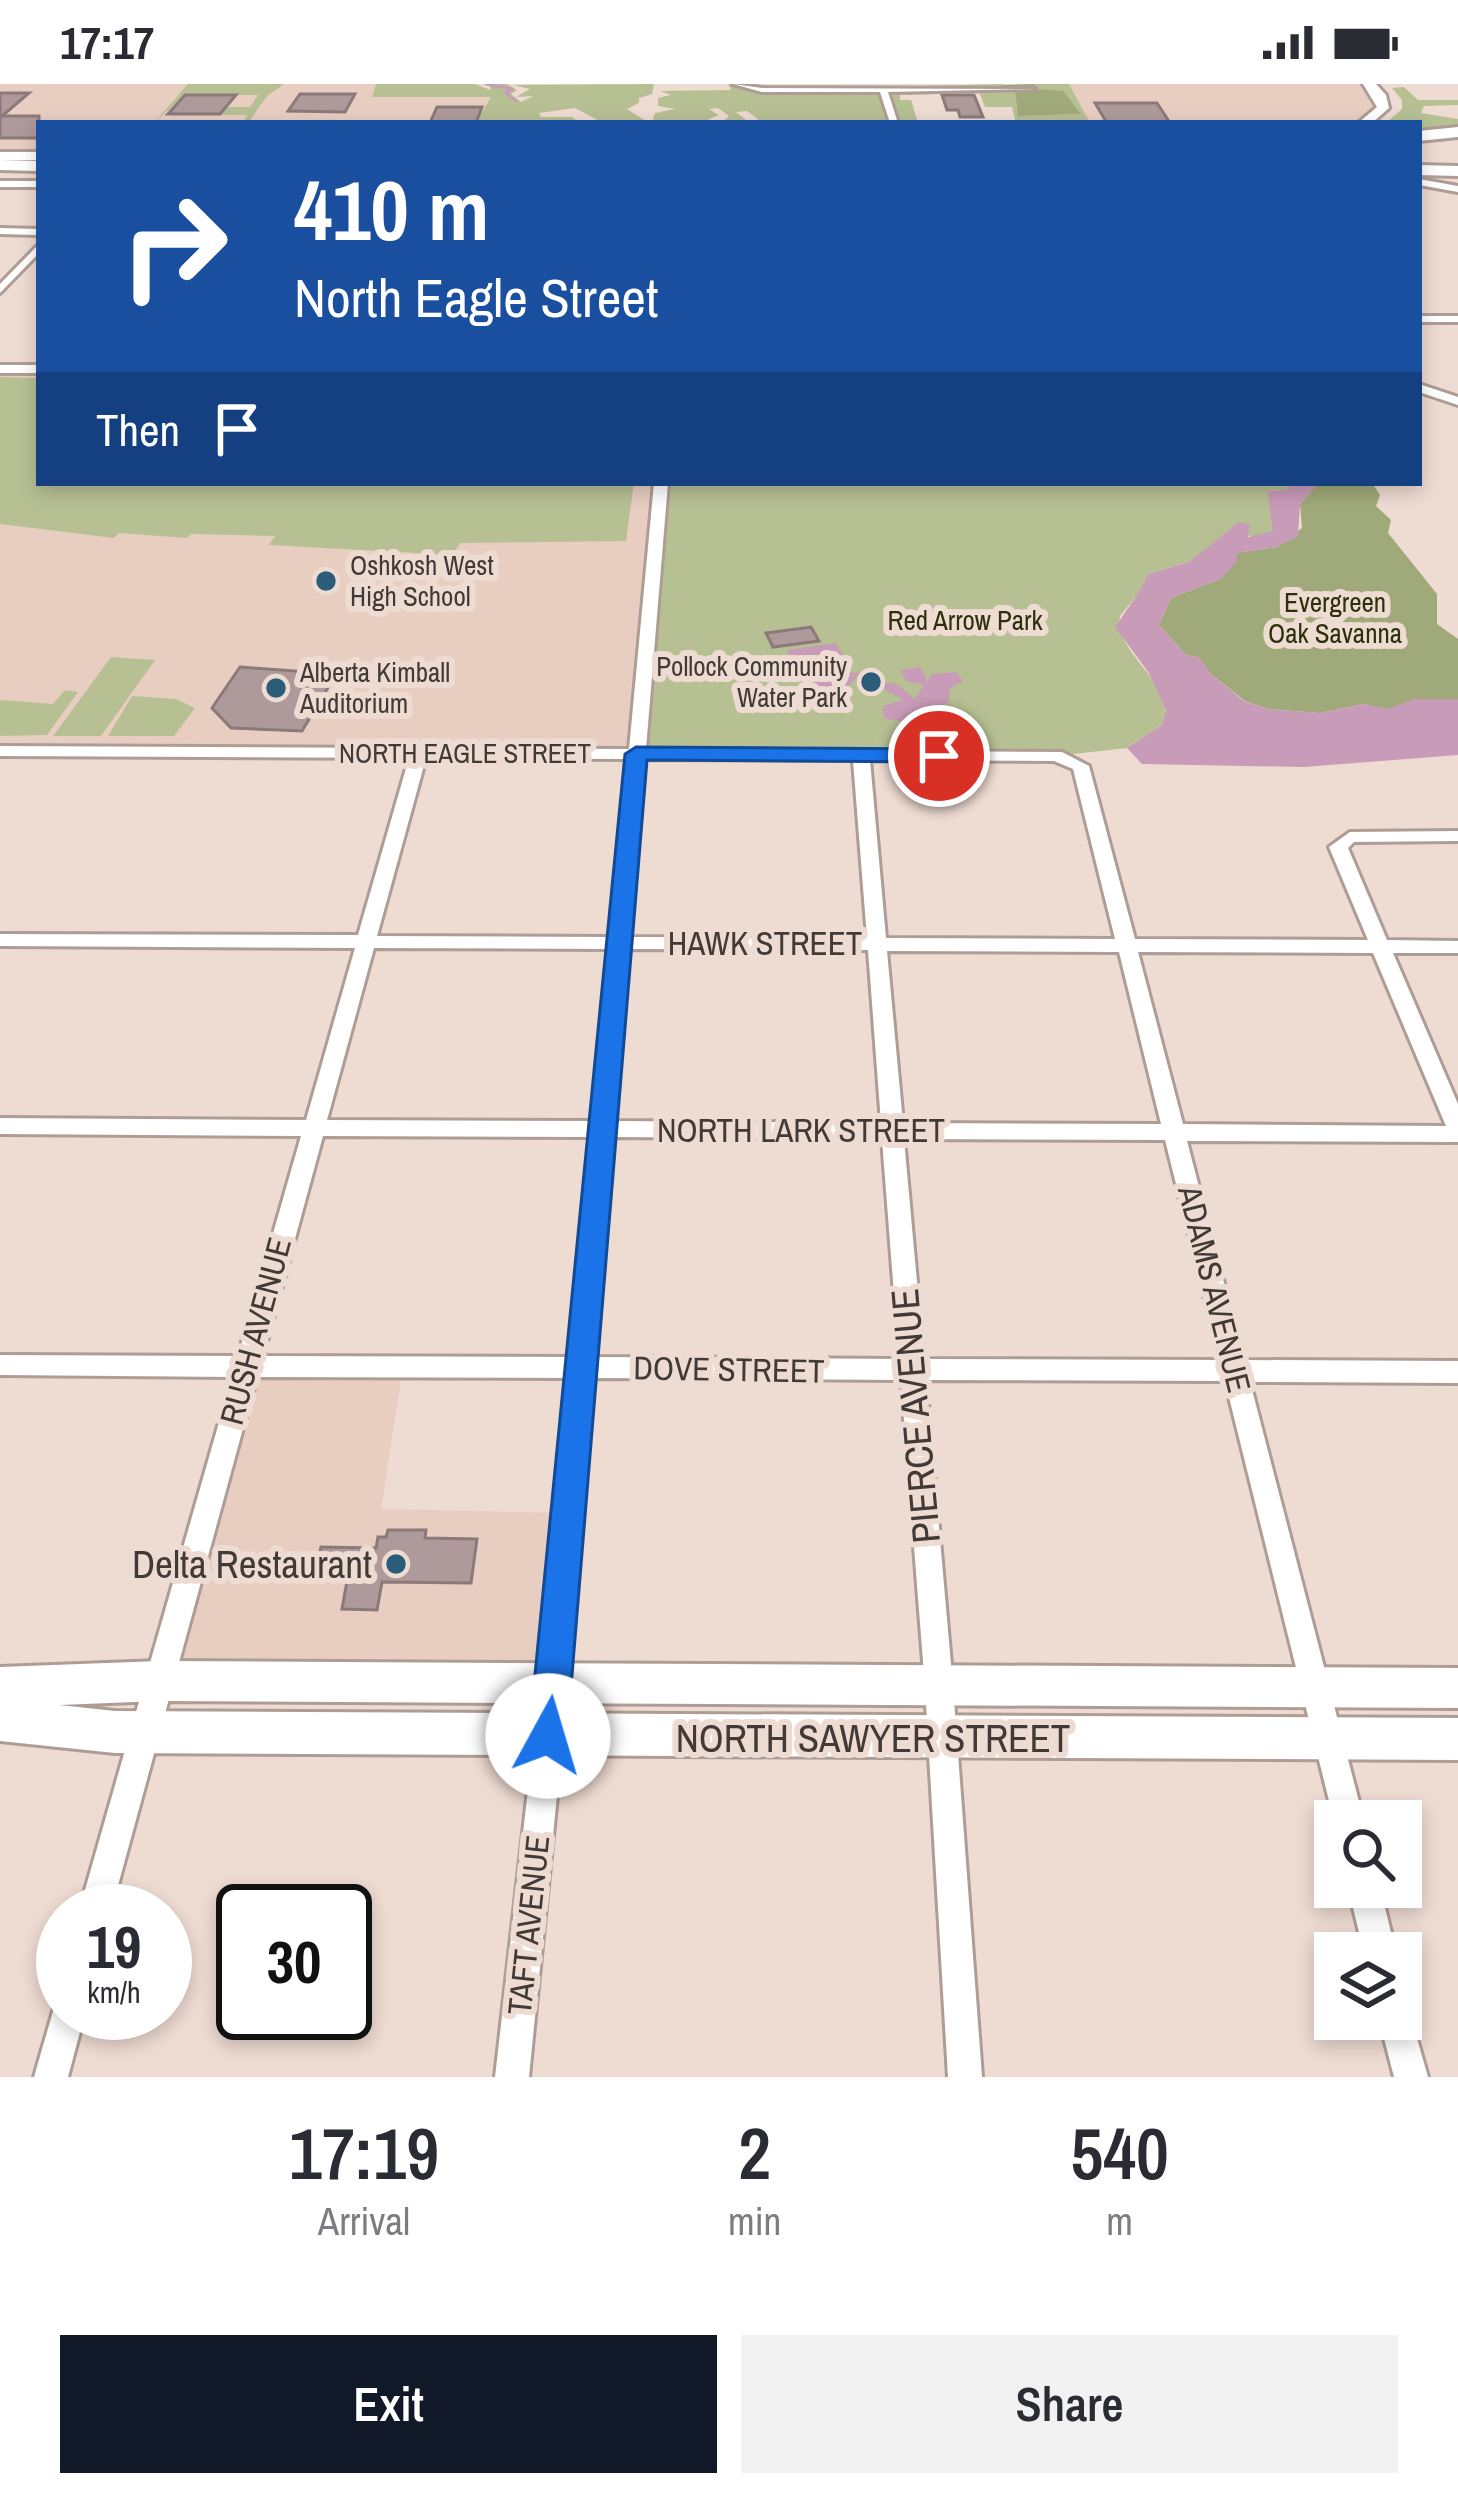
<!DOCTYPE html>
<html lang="en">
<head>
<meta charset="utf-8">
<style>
	:root { --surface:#fff; --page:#f2f2f3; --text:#2b2b33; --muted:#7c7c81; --accent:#111827 }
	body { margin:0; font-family:"Archivo Narrow",sans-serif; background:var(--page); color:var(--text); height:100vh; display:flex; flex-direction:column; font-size:45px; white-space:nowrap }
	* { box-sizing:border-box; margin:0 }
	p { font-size:39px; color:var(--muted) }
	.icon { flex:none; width:66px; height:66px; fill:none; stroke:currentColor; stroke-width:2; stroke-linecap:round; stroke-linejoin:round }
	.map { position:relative; height:1993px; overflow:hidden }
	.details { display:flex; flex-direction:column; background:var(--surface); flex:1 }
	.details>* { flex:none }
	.hud { position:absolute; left:36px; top:36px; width:1386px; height:366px; border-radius:0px; box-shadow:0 6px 18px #0003; background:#1a4fa0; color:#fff; overflow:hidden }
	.fabs { position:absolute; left:1314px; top:1716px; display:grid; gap:24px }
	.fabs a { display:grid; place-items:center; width:108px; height:108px; border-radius:0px; background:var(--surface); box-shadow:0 6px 18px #0003; font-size:60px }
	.speed { position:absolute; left:36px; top:1800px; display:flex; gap:24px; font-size:60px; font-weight:700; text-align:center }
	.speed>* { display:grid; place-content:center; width:156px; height:156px; border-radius:50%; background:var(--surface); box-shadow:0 6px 18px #0003; line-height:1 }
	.speed small { font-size:30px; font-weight:400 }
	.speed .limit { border:6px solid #111; border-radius:18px; background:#fff; color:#111 }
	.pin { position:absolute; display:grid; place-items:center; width:102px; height:102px; color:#fff; margin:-51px; border:6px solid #fff; border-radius:50%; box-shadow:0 3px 12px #0007 }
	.me { position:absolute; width:132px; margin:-66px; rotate:6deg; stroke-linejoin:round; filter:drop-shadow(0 0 9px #0008) }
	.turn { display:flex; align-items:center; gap:42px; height:252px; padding:0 60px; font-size:54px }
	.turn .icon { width:156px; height:156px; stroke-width:2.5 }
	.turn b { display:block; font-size:84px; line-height:102px }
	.then { display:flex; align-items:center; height:114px; padding:0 60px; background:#0003; gap:24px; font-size:45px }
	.eta { display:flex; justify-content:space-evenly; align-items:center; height:204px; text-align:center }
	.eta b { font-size:72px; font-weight:600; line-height:84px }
	.button { display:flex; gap:24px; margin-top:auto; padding:24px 60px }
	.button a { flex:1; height:138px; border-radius:0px; background:var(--accent); color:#fff; font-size:48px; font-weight:600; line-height:138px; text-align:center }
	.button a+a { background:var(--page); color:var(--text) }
	.status { display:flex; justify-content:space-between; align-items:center; height:84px; padding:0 60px; background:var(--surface); direction:ltr }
	.status svg { height:33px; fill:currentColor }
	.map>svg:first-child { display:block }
</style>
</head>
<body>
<div class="status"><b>17:17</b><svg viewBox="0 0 49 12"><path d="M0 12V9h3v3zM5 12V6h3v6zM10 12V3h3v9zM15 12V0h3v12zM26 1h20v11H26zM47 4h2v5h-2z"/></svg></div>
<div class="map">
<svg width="1458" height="1993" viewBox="0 0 1458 1993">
	<rect width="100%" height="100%" fill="#eedbd2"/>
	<path fill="#e8cec1" d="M0,0H480L519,39H39V72H0Z
		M1059,0H1365L1378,21L1356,39H1080Z
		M0,285H39V399H661L636,670L0,666Z
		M245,1282L403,1283L381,1425L567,1429L554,1601L160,1597Z"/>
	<path fill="#b7c093" d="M188,0H284L267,12L248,39H243L247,31H220L226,23H250L258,11H185L154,39Z
		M376,0H474L491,6L489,0H507L517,6L511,10L521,18L533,12L516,13L530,5L513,1L654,0L652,10L639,14V19L627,25L649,39H603L575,24L539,29L541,33H572L579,39H476L491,13H372Z
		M728,0L772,7L742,0L773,4L877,2L867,4L882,10L890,39H751L759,36L747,27L736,28L746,36L724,37L729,32L718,24L709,25L719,31L700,39L653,36L655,29L675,25L658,22V14L671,11L660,7L731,6Z
		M1001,0L1015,8L1018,32L1080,30L1069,16L1031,5L1035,0H1069L1090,39H1016L1012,23H985L980,10L975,9L900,11V16H911L918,39H897L888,8L893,5L882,3Z
		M1404,3L1418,16H1458V21L1424,22L1421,29L1458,35V44L1419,47V39H1386L1402,25V16L1392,4Z
		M0,293L39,294V399H634L626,457L460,459L453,471L269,461L275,452L191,450L187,454L119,449L114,454L0,440Z
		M661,399H1293L1285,406L1267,407L1274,447L1256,453L1231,448L1189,478L1148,490L1147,499L1120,532C1114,572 1179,600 1163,640L1127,664L1056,672L636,670Z
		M111,573L155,576L101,652H53Z
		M65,606L78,608L47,651L0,652V616L53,620Z
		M132,612L176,615L195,624L174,652H108Z"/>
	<path fill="#a0a979" d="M1035,0L1033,5L1063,7L1081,30L1018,32L1015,8L1000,1Z
		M1318,399L1374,402L1380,411L1376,422L1391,436L1388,449L1437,510V540L1458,555V615H1415L1388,626L1365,620L1320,629L1268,625L1245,617L1211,590L1198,573L1186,571L1159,541L1171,514L1222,494L1236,469L1277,463L1302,444L1300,420Z"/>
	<path fill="#c89bb8" d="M1293,399H1318L1300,420L1298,452L1277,463L1237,469V477L1222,494L1171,514L1159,541L1186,571L1199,573L1211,590L1244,617L1268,625L1320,629L1366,620L1387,625L1415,615H1458V671L1304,683L1142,680L1127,664L1163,640L1166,626L1149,589L1115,543C1121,535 1147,497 1148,490L1189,478L1239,438L1250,441L1248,453L1273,447L1267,407L1285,406Z
		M836,559L845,575L808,580L820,586L859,589C849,609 826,611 805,608L787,566Z
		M920,583L928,598L931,590L956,588L963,597L950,605L949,617C934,633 905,642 884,634L883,622L903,616L879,602L881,599H895L915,615L924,601L906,597L900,586Z"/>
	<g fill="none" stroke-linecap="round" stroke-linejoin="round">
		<path stroke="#c89bb8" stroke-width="3" d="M486,0L512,5L506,9L516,17"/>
	</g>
	<path fill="#af9a9b" stroke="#8c797a" stroke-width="3" d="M0,9H29L2,32H39V54H0Z
		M300,10H355L345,28L288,27Z
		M185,11H236L220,30H168Z
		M942,11H974L983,33H960L958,26H947Z
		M1095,19H1157L1170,39H1107Z
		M437,23H482L476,39H430Z
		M811,543L819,557L773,563L766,549Z
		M240,583L336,590L302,647L231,644L212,624Z
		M388,1446H426L425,1454L477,1455L471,1499L382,1498L377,1526L342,1525L347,1497L314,1496L321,1463L376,1464L378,1453H386Z"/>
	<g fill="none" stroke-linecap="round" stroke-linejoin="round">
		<defs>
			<path id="street" d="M733,0L762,4L1035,5L888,8L898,39H890L880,8H762Z
				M1419,95L1458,102V108L1419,101Z
				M0,97H39V103H0Z
				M0,144L39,145V151L0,150Z
				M39,160V169L0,209V200Z
				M1419,232H1458V238H1419Z
				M0,281H39V289H0Z
				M1419,300L1458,313V321L1419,308Z
				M654,399H668L646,665L1062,668L1089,682L1135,855L1368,856L1329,763L1350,748L1458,747V757L1354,758L1348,764L1387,856L1458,857V869H1393L1458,1020V1058L1187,1057L1244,1276L1458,1277V1299L1250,1298L1364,1737H1335V1740L1334,1737L1225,1297L926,1296L953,1603L982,1993H948L925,1603L901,1296L594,1294L568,1601L529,1993H495L540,1601L569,1294L257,1293L111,1827H79L232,1293L0,1291V1271L238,1272L301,1052L0,1050V1034L306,1036L355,864L0,862V850L358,851L409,674L0,672V662L629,665ZM426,674L628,675L611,853L377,852ZM645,675L853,676L867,854L630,853ZM870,676L1054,677L1073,685L1115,855L886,854ZM374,864L610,865L593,1037L327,1036ZM629,865L868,866L881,1039L615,1037ZM887,867L1119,868L1161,1040L903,1039ZM1138,868L1373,869L1446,1042L1183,1040ZM323,1052L592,1053L571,1273L263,1272ZM614,1053L882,1055L899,1275L595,1273ZM904,1055L1165,1056L1220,1276L924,1275Z
				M1348,1803H1380L1396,1869H1364Z
				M63,1915V1929H85L68,1993H34L56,1917Z
				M1401,1920L1408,1923L1428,1993H1394L1379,1935H1401Z"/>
			<path id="secondary" d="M1363,0H1376L1386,11L1389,24L1372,39H1358L1377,23Z
				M0,68H39V76H0Z
				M160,1577L1458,1584V1624L160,1617L59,1621L115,1627L1458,1634V1676L115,1669L0,1657V1583Z"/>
			<path id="highway" d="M1458,43V53L1419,57V47Z
				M0,76L39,77V87L0,86Z
				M1419,81L1458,82V92L1419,91Z"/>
		</defs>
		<use href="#street" stroke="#ae9d94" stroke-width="6"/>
		<use href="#secondary" stroke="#ae9d94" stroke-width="6"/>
		<use href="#highway" stroke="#ae9d94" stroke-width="6"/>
		<use href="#street" fill="#fff" fill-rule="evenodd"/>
		<use href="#secondary" fill="#fff" fill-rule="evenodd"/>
		<use href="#highway" fill="#fff" fill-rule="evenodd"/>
	</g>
	<path fill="#1a73e8" stroke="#114b97" stroke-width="3" d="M636,663L939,665L950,672L939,678L647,676L567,1652L562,1665L548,1671L535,1665L529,1652L625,670Z"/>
	<g fill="#2b5d7a" stroke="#eedbd2" stroke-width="4.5">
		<circle cx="326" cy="497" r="12"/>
		<circle cx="871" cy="598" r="12"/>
		<circle cx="276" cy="604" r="12"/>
		<circle cx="396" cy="1480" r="12"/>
	</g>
	<g text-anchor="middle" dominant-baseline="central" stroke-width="12" stroke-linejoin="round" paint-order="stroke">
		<g font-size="27" fill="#413a36" stroke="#eedbd2" text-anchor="start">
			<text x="350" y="481">Oshkosh West<tspan x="350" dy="31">High School</tspan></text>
			<text x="847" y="582" text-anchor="end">Pollock Community<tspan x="847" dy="31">Water Park</tspan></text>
			<text x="300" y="588">Alberta Kimball<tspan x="300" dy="31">Auditorium</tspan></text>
		</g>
		<g font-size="27" fill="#2c310b" stroke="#eedbd2">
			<text x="1335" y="518">Evergreen<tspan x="1335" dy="31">Oak Savanna</tspan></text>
			<text x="965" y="536">Red Arrow Park</text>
		</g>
		<g font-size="27" fill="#413a36" stroke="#eedbd2">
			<text x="465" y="669">NORTH EAGLE STREET</text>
		</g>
		<g font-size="33" fill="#413a36" stroke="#eedbd2">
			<text x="765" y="859">HAWK STREET</text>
			<text x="801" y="1046">NORTH LARK STREET</text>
			<text transform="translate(1215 1205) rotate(76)">ADAMS AVENUE</text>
			<text transform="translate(255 1247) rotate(-75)">RUSH AVENUE</text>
			<text transform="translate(729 1285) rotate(1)">DOVE STREET</text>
			<text transform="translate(528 1841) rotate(-84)">TAFT AVENUE</text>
		</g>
		<g font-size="39" fill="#413a36" stroke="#eedbd2">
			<text transform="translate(915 1332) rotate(-95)">PIERCE AVENUE</text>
			<text x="873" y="1654">NORTH SAWYER STREET</text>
		</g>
		<g font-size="39" fill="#413a36" stroke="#eedbd2" text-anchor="end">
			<text x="372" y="1480">Delta Restaurant</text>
		</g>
	</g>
</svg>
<div class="fabs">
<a><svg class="icon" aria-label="search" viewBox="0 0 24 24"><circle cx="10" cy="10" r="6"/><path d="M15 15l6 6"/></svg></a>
<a><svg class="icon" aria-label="layers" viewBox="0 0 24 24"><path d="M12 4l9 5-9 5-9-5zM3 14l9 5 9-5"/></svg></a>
</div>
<div class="speed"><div>19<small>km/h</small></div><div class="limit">30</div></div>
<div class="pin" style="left:939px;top:672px;background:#d93025"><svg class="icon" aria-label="arrive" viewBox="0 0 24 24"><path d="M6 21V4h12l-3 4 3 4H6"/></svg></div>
<svg class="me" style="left:548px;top:1652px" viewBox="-20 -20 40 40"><circle r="19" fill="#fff"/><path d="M0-13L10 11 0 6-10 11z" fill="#1a73e8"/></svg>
<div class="hud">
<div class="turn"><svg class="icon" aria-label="right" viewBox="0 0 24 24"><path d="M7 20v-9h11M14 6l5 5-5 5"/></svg><div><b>410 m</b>North Eagle Street</div></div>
<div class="then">Then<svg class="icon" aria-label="arrive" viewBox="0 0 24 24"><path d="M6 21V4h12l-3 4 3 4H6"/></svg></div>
</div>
</div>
<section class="details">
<div class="eta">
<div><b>17:19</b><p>Arrival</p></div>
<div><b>2</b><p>min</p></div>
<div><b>540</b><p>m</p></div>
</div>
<div class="button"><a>Exit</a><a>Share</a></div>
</section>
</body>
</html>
